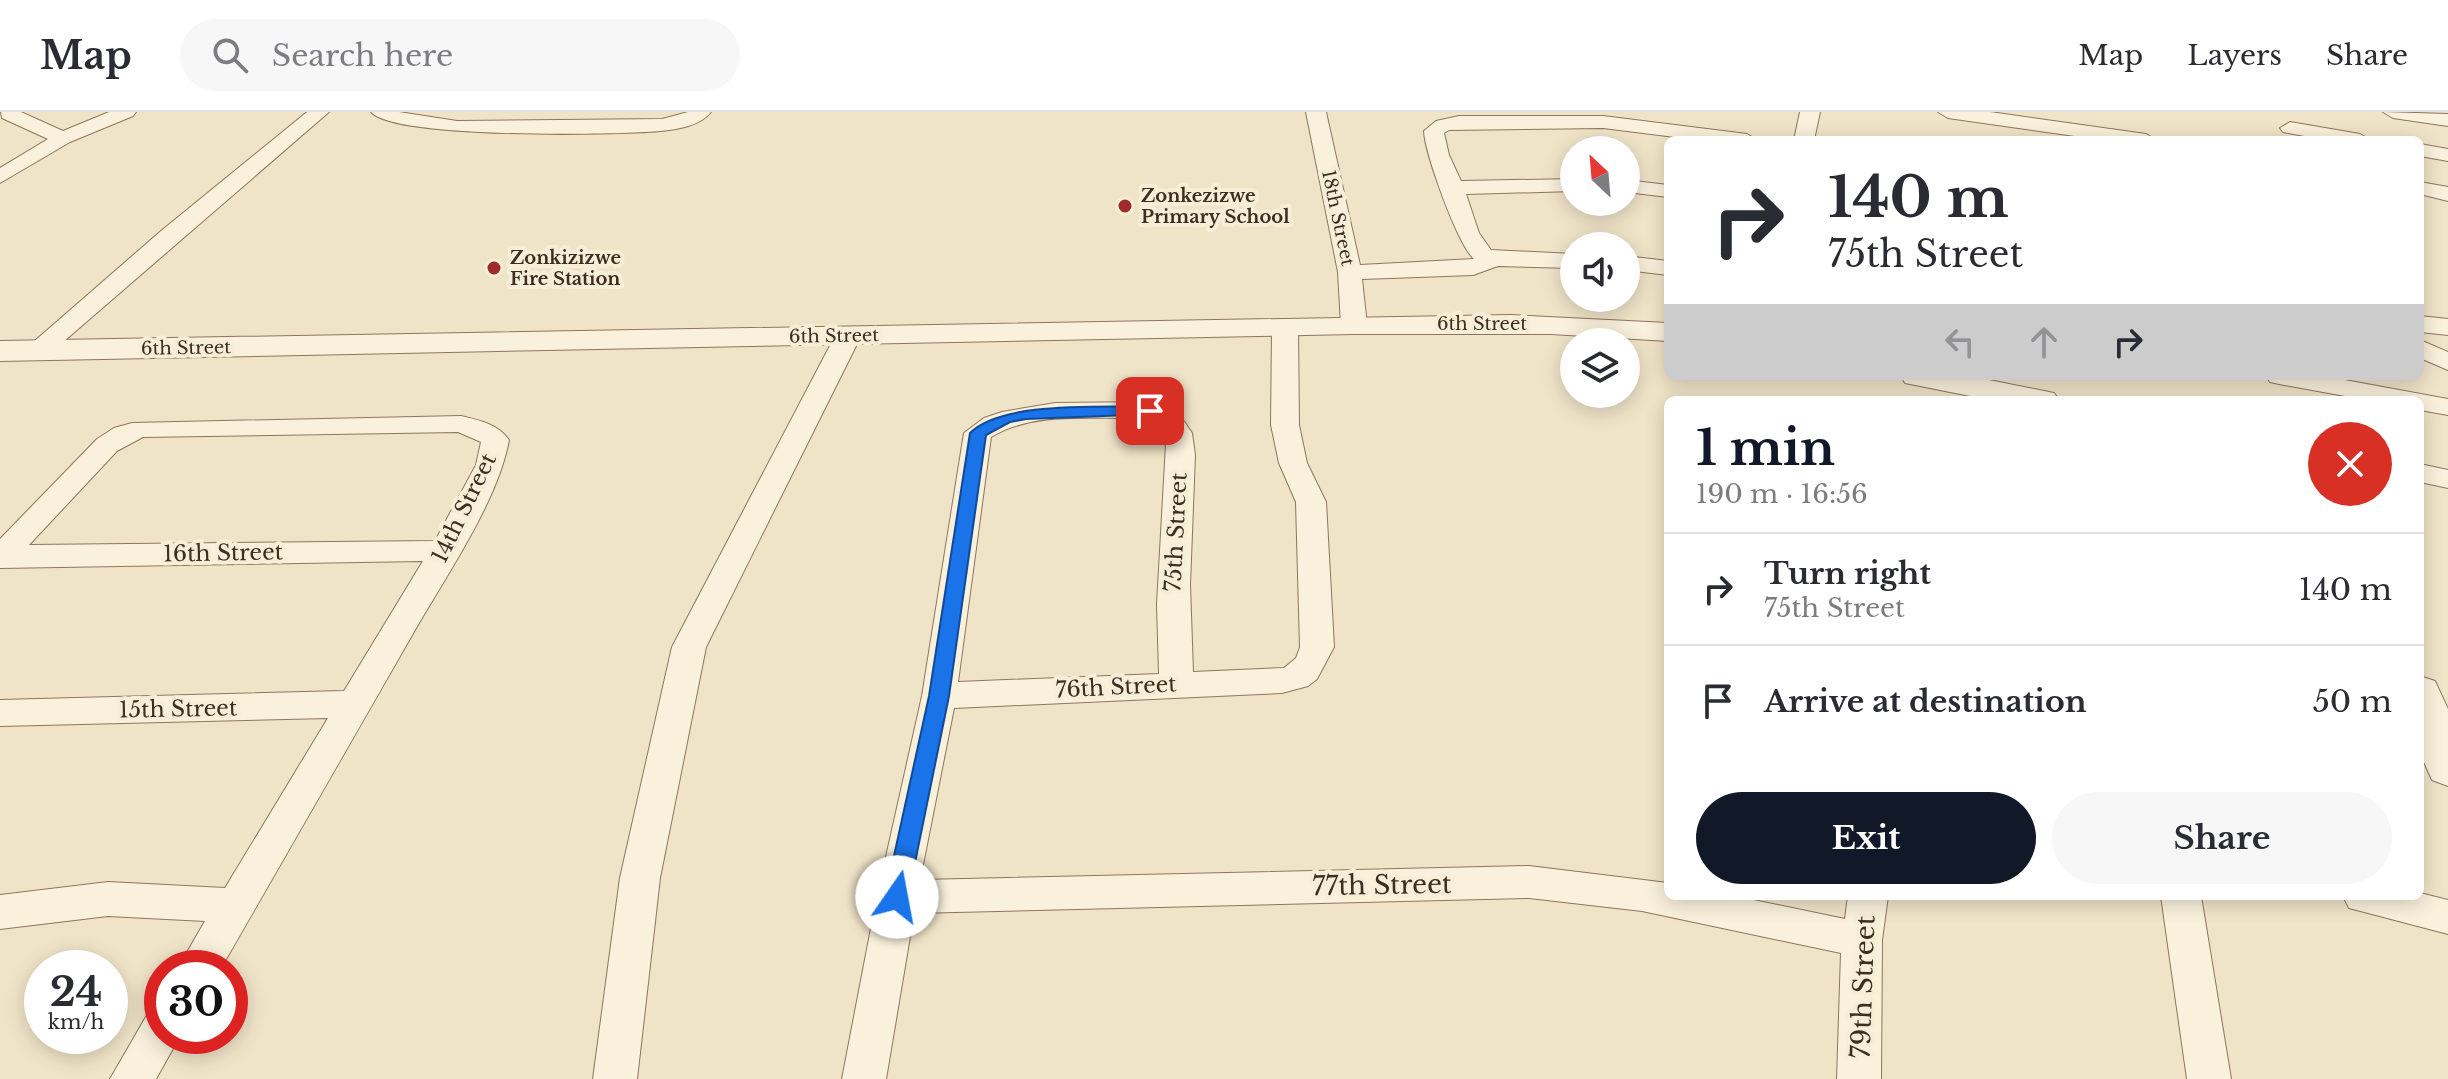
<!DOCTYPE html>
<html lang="en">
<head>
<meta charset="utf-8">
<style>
	:root { --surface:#fff; --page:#f7f7f7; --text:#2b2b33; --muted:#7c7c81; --line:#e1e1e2; --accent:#111827 }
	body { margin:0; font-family:"Libre Baskerville",serif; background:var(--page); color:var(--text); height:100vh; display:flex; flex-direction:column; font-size:30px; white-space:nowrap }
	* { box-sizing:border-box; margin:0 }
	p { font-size:26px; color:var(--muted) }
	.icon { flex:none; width:44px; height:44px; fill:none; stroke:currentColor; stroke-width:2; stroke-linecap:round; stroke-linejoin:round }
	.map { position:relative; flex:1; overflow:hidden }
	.drawer { position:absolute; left:1664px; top:284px; width:760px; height:504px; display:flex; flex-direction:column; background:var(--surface); border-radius:12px; box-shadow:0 4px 20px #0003 }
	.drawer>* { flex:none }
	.top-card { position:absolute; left:1664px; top:24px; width:760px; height:244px; border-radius:12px; box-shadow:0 4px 20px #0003; background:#fff; color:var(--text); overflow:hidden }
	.needle { width:52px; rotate:334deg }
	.buttons { position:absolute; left:1560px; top:24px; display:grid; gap:16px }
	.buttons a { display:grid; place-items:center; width:80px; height:80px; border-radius:50%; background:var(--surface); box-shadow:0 4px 20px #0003; font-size:40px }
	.speed { position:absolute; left:24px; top:838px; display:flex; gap:16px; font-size:40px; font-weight:700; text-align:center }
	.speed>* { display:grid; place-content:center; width:104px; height:104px; border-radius:50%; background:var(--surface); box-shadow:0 4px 20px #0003; line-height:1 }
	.speed small { font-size:20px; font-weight:400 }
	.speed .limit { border:12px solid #d22; background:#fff; color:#111 }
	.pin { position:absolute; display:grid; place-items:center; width:68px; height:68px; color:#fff; margin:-34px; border-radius:16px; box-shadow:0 4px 12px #0006 }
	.me { position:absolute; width:88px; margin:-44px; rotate:12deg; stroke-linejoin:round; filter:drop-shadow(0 0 6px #0008) }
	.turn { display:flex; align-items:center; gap:28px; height:168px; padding:0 32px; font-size:36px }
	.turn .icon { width:104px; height:104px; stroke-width:2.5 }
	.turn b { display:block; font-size:56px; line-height:68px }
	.lanes { display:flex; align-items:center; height:76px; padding:0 32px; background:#0003; justify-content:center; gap:40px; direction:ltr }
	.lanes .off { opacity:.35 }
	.round { display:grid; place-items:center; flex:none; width:84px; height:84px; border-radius:42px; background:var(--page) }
	.head { display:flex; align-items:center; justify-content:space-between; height:136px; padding:0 32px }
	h1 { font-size:48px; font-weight:700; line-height:60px; color:var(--accent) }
	.cta { display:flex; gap:16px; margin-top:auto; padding:16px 32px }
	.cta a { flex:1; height:92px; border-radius:48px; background:var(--accent); color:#fff; font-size:32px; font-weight:700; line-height:92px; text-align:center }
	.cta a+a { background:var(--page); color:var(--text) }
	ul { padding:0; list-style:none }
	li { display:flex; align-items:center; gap:24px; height:112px; padding:0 32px; border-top:2px solid var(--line) }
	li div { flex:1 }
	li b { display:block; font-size:30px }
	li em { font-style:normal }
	header { display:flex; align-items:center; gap:48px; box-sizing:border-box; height:112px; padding:0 40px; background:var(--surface); border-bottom:2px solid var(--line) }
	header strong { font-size:38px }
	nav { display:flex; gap:44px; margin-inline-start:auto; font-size:28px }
	.search { width:560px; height:72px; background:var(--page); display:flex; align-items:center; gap:20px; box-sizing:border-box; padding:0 28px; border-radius:44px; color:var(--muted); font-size:30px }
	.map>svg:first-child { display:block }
</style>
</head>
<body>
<header>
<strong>Map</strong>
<div class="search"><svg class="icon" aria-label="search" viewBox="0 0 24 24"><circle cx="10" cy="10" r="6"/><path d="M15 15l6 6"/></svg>Search here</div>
<nav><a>Map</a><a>Layers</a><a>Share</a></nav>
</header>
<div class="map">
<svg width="2448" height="967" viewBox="0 0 2448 967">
	<rect width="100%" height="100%" fill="#f0e4c8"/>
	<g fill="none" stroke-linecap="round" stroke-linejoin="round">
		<defs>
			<path id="minor" d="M1,0H21L63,19L109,0H136L133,4L70,30L0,71V56L48,27L2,6Z
				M307,0H329L48,243H30L26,238L30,233L161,119Z
				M371,0H399L457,9L662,7L688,0H711C700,14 678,17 661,19C617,23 395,27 371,0Z
				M1306,0H1326L1360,153L1474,147C1458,133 1425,42 1424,19L1436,9L1459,4H1603L1747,22L1757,28H1699L1603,16L1449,18L1444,21L1449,43L1461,69L1574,67V79L1466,82L1479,121L1491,138L1574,142V156L1498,154L1473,163L1362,167L1367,213L1363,218H1345L1341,213L1338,160Z
				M1800,0H1820L1814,28H1794Z
				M1938,0H1990L2146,22L2156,28H2103L1948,6Z
				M2383,0L2448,2V14L2393,6Z
				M2290,10L2360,22L2370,28H2325L2283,20L2280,16Z
				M2420,32L2448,37V49L2420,44Z
				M1626,68L1668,73V85L1626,80Z
				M2420,70L2448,75V89L2420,82Z
				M1626,144L1668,149V163L1626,158Z
				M2420,204L2448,207V223L2420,220Z
				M1285,208L1294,211L1298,216L1299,313L1307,351L1326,390L1334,535L1317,567L1308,574L1282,581L954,596L920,768L1529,754L1668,771V784H1734L1845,807L1848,784H1888L1882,828L1881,967H1837L1841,841L1642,799L1529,786L914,801L886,967H842L877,785L922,584L964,321L984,306L1002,300L1055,291L1144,290L1166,295L1181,305L1192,321L1195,343L1190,473L1193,560L1284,556L1296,546L1300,535L1296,390L1279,351L1271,313L1272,216L1276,211ZM1138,306L1152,309L1162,316L1166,332L1157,492L1159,562L958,570L991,325C1034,299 1090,307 1138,306Z
				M848,216L857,219L861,224L706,535L660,766L637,967H593L620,766L672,535L835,224L839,219Z
				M2420,228L2448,240V258L2420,246Z
				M2266,264H2323L2448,287V303L2420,298V288H2367L2279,272L2270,270Z
				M461,304C479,308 498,312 509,328C498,389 446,464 415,518C351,630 286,743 221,856H178L205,809L108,804L0,817V783L108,770L225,776L328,606L0,614V588L344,579L423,449L0,456V427L97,327L114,316L132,311ZM458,320L481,330L476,353L435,429L29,433L117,339L143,325Z
				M2420,352L2448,358V376L2420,370Z
				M2420,781L2448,788V822L2349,796L2343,784H2420Z
				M2161,784H2201L2231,967H2187Z
				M162,897V924H180L156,967H110L147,903Z"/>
			<path id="tertiary" d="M1511,203L1668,211V229L1551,222H1354L0,249V229Z
				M1901,264H1969L2054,281L2059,288H1990L1905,271Z
				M2420,564L2435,569L2448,597V674L2432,668L2420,641Z"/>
		</defs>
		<use href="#minor" stroke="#8d765c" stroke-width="2"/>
		<use href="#tertiary" stroke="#8d765c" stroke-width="2"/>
		<use href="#minor" fill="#faf1dc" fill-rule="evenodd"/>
		<use href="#tertiary" fill="#faf1dc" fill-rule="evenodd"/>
	</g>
	<path fill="#1a73e8" stroke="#114b97" stroke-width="2" d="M1150,294L1158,299L1156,302L1026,307L1010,310L986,323L949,584L908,785L905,791L897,794L889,791L885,785L929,584L970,321C1003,288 1105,296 1150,294Z"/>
	<g fill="#9e2a2b" stroke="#f7eed8" stroke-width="3">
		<circle cx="1125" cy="94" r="8"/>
		<circle cx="494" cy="156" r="8"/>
	</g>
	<g text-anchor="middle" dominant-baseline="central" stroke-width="8" stroke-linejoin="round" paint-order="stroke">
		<g font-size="18" font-weight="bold" fill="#3d2e20" stroke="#f7eed8" text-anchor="start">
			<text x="1141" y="84">Zonkezizwe<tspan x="1141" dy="21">Primary School</tspan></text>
			<text x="510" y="146">Zonkizizwe<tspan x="510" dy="21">Fire Station</tspan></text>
		</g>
		<g font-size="18" fill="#3d2e20" stroke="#f7eed8">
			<text transform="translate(1338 106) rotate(78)">18th Street</text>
			<text x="1482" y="212">6th Street</text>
			<text transform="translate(834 224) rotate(-1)">6th Street</text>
			<text transform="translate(186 236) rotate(-1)">6th Street</text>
		</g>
		<g font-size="22" fill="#3d2e20" stroke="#f7eed8">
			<text transform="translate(464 396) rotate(-64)">14th Street</text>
			<text transform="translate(1176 420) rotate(-87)">75th Street</text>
			<text transform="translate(223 441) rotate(-1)">16th Street</text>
			<text transform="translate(1116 575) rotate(-3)">76th Street</text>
			<text transform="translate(178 597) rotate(-1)">15th Street</text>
		</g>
		<g font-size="26" fill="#3d2e20" stroke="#f7eed8">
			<text transform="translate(1382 773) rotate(-1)">77th Street</text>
			<text transform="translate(1863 875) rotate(-88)">79th Street</text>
		</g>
	</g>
</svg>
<div class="buttons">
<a><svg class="needle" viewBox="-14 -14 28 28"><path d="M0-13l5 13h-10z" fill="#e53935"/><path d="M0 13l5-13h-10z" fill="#7c7c81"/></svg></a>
<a><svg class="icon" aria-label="sound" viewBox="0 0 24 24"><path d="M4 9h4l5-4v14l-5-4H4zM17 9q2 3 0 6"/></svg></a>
<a><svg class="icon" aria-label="layers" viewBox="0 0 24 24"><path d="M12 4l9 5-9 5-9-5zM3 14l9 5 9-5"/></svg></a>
</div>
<div class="speed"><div>24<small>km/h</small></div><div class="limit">30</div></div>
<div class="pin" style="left:1150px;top:299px;background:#d93025"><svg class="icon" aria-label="arrive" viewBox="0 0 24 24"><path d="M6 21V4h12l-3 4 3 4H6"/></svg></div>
<svg class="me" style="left:897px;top:785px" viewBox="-20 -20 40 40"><circle r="19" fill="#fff"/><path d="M0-13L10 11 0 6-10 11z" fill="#1a73e8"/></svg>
<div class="top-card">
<div class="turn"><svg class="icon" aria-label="right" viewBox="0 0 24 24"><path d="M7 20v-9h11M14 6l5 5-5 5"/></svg><div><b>140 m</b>75th Street</div></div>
<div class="lanes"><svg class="icon off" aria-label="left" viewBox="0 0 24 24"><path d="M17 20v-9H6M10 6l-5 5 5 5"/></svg><svg class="icon off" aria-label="ahead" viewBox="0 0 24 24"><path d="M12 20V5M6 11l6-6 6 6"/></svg><svg class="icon" aria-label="right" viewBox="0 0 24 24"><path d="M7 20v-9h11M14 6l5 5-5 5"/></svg></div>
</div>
<section class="drawer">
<div class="head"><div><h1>1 min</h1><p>190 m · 16:56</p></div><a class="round" style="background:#d93025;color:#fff"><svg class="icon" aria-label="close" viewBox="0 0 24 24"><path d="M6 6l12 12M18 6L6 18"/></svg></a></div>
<ul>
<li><svg class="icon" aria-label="right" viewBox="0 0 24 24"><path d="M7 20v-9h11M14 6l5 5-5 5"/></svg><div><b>Turn right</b><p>75th Street</p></div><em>140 m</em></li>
<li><svg class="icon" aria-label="arrive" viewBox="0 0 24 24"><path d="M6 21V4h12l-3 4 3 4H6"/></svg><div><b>Arrive at destination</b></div><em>50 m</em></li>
</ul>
<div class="cta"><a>Exit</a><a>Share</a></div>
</section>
</div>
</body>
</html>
